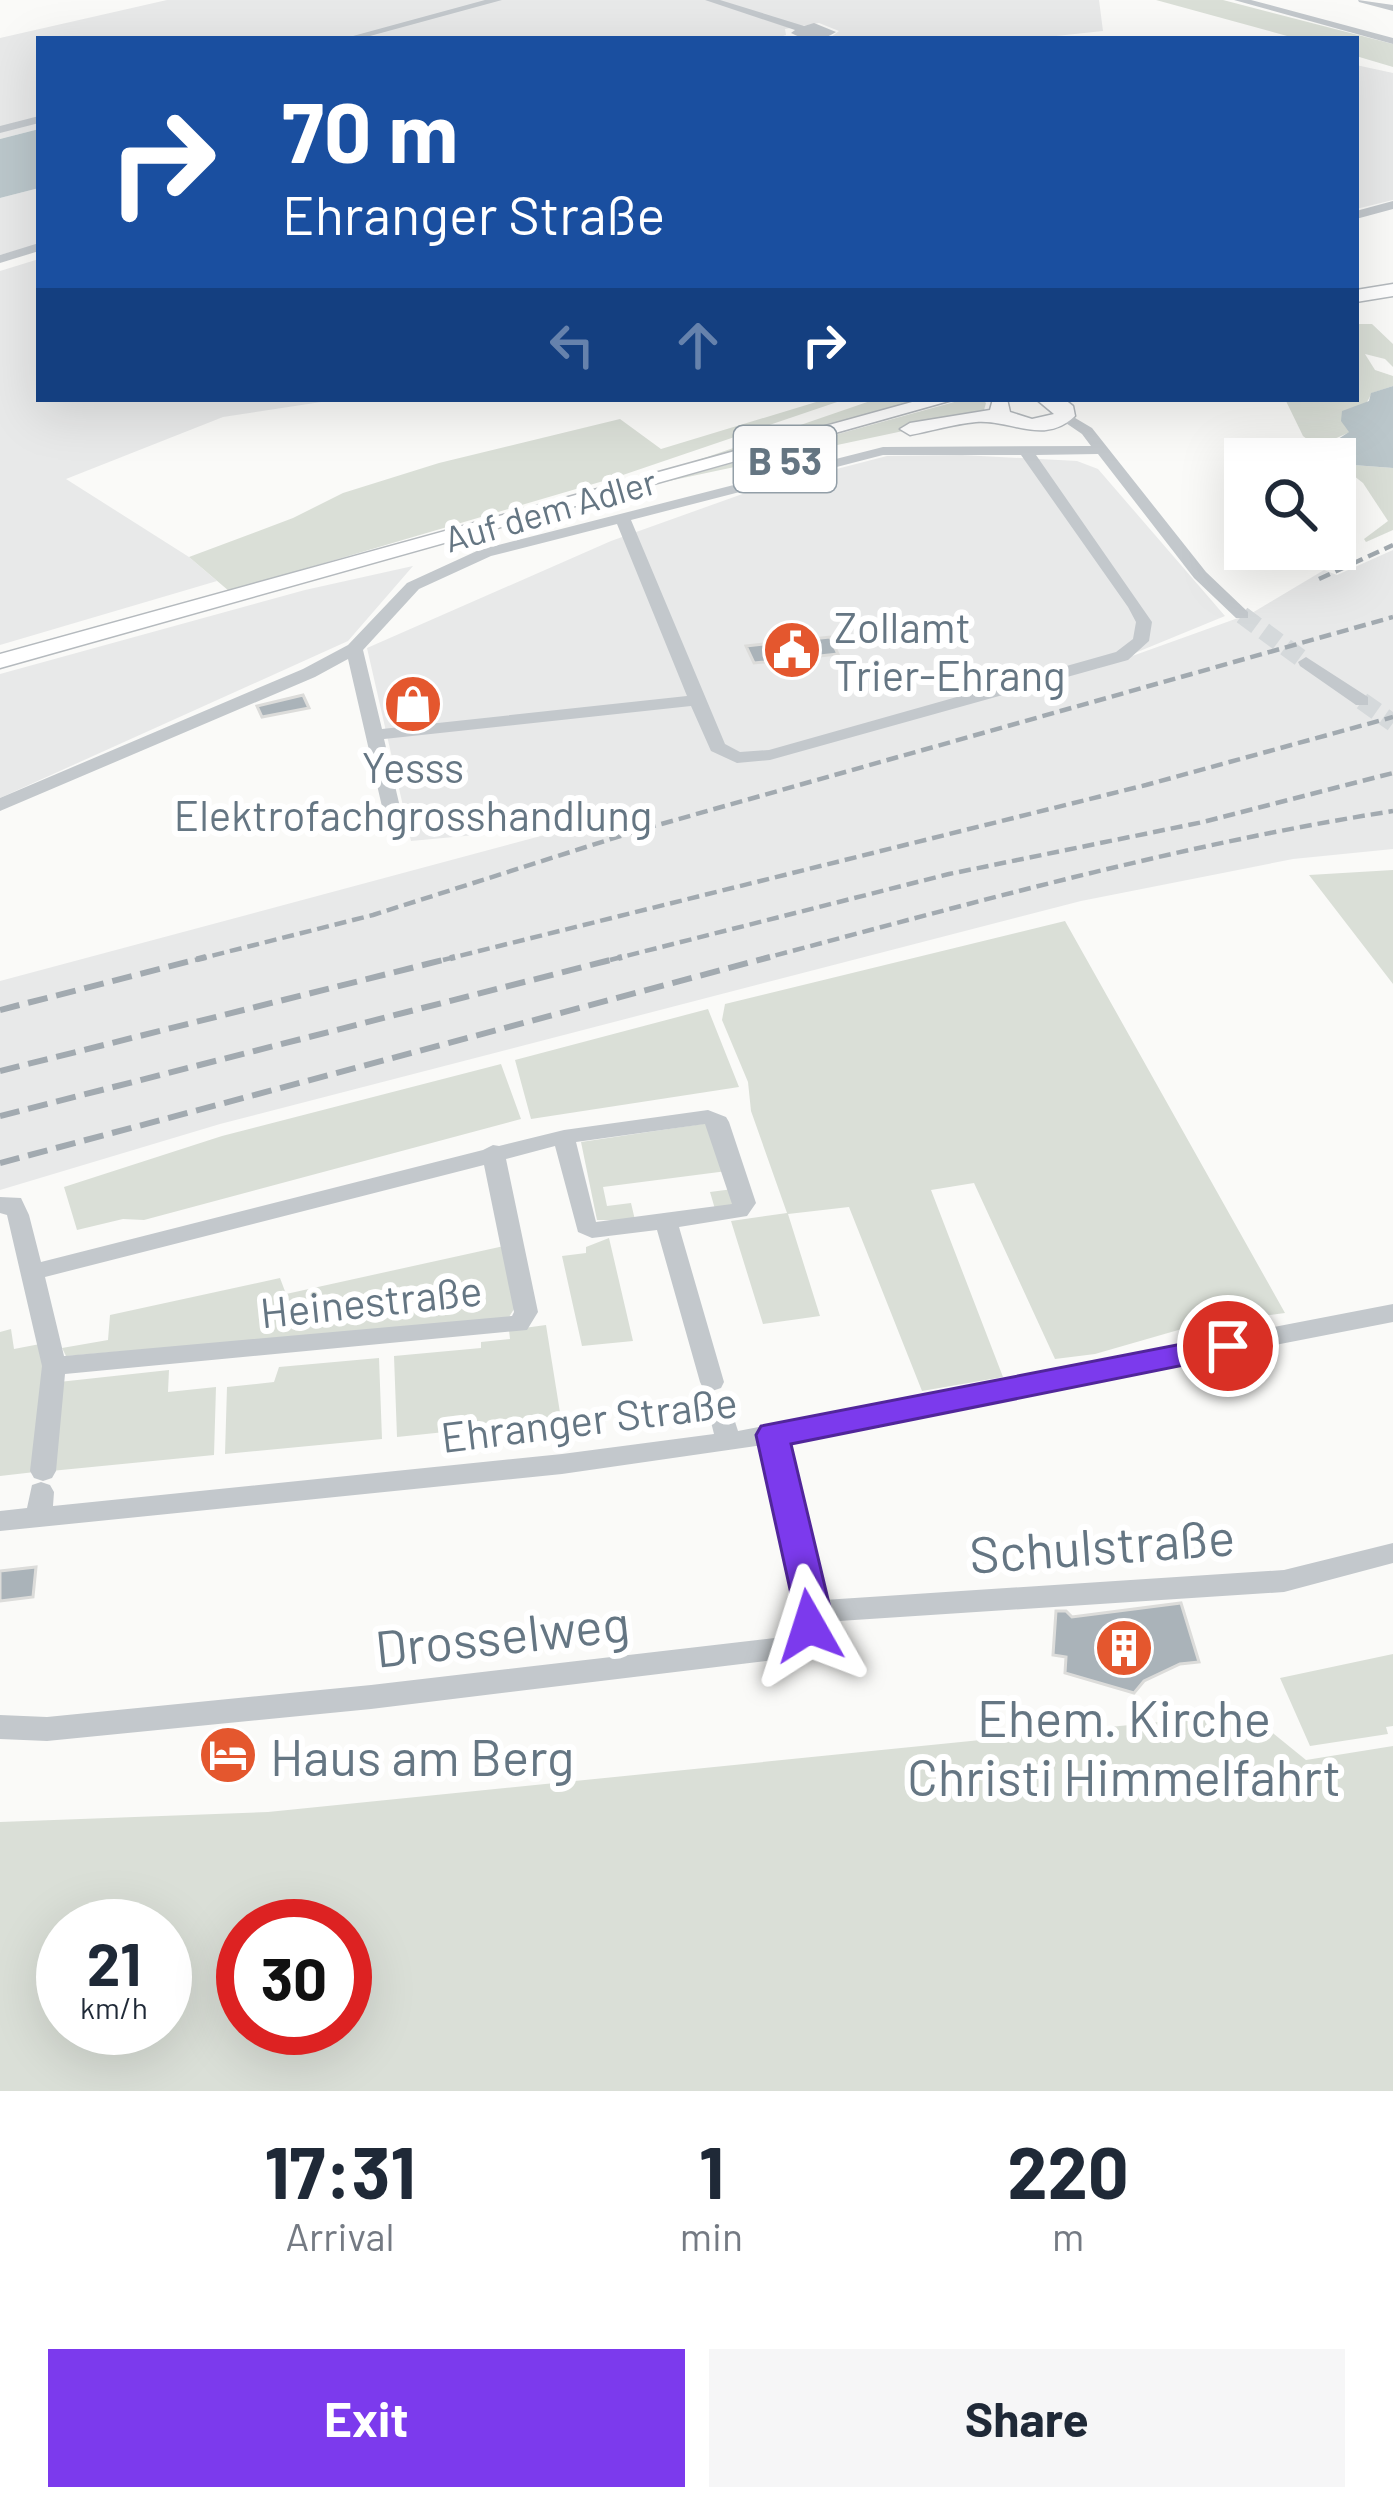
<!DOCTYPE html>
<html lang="en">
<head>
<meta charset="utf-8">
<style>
	:root { --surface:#fff; --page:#f6f6f7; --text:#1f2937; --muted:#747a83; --accent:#7c3aed }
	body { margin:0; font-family:Barlow,sans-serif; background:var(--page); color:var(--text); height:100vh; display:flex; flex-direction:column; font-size:45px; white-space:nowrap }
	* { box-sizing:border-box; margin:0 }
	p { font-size:39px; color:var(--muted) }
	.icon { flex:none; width:66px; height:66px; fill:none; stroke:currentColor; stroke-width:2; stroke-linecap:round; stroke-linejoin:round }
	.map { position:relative; height:2091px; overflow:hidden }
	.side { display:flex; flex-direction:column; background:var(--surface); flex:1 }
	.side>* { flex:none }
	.guide { position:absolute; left:36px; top:36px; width:1323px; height:366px; border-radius:0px; box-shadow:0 12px 48px #0002; background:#1a4fa0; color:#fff; overflow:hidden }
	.buttons { position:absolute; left:1224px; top:438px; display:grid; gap:24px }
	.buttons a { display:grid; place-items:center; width:132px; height:132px; border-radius:0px; background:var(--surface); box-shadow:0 12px 48px #0002; font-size:60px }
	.speed { position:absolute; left:36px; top:1899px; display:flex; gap:24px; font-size:60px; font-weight:700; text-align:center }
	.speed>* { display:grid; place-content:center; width:156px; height:156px; border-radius:50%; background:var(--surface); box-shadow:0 12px 48px #0002; line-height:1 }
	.speed small { font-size:30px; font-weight:400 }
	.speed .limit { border:18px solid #d22; background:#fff; color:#111 }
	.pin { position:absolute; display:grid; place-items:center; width:102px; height:102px; color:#fff; margin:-51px; border:6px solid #fff; border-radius:50%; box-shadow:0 3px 12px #0007 }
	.me { position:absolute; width:132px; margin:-66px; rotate:354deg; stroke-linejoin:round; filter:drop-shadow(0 0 9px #0008) }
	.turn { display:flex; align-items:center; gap:42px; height:252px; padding:0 48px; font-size:54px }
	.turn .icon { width:156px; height:156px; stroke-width:2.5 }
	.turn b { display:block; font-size:84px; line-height:102px }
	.lanes { display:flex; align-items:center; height:114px; padding:0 48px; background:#0003; justify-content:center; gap:60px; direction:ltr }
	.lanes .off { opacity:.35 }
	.eta { display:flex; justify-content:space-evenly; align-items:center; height:204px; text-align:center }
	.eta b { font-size:72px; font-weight:700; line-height:84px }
	.action { display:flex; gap:24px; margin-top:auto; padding:24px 48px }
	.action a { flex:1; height:138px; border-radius:0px; background:var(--accent); color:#fff; font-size:48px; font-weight:700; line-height:138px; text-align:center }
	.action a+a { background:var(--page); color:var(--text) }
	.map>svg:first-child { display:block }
</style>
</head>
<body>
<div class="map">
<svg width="1393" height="2091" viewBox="0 0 1393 2091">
	<rect width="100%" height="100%" fill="#fafaf8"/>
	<path fill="#e8e9e9" d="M167,0H1099L1103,31L1028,39H837L831,37L839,31L819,23L785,29L786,35L774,39H39V129L0,139V38Z
		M1356,65L1393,73V200L1356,209Z
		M39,188V244L0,255V198Z
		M39,259V399H341L223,417L66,479L189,557L217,581L0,645V271Z
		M962,455L1077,461L1098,469L1225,616L1096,669L1252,613L1324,570L1337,575L1393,550V849L1293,859L1081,901L220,1124L0,1190V981L582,825L411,841L367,648L611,541L748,492L887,456Z
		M413,566L348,641L0,798V674L305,590Z"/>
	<path fill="#dadfd7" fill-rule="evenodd" d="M1156,0H1223L1393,44V67L1356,56V39H1298Z
		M1356,324H1372L1393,344V367L1385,359L1365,354L1375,370L1393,376V386L1372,393L1350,432L1332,440L1353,465L1393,468V530L1366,542L1364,539L1388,521L1363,483L1303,436L1285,399H1356Z
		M826,399H846L617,477L229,591L189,557L293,518L343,493L439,463L620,419L661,449Z
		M876,399H928L675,468Z
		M982,399L986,403L983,414L664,482L958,401Z
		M1393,870V984L1309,875Z
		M1065,921L1285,1313L1245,1318L1227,1316L1095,1354L1055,1359L974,1183L931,1190L1003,1377L922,1391L849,1207L788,1214L820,1316L763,1324L731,1221L787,1213L751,1111L748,1082L722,1020L725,1004Z
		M708,1009L739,1087L531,1119L515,1060Z
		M501,1064L521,1119L144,1220L123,1219L77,1230L64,1187L222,1136Z
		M709,1123L738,1198L733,1207L715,1209L710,1192L733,1189L727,1171L603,1187L607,1206L631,1203L635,1220H597L581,1142Z
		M609,1238L633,1341L582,1346L562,1256L586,1253V1247Z
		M504,1246L516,1306L507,1320L66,1356L62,1348L108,1340L110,1315L280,1278L286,1294Z
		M546,1325L562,1425L515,1430L513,1425L397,1437L394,1356L481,1348V1342L510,1339L509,1330Z
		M11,1329L14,1349L40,1344L46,1375L35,1472L0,1476V1332Z
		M379,1358L382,1439L225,1454L227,1387L274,1382L279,1367Z
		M169,1370L168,1392L216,1387L214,1455L51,1471L59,1382Z
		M1393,1654V1726L1386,1727L1388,1734L1310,1746L1280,1678Z
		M1248,1713L1306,1760L1393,1746V2091H0V1822L268,1812ZM63,1926H165V2028H63ZM243,1926H345V2028H243Z"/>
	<path fill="#bbc7cb" d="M39,129V188L0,198V139Z
		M1393,386V468L1353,465L1324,448L1349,432L1341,421L1342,411L1369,401L1371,393Z"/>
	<path fill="#aab3b9" stroke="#dcdcda" stroke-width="3" d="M830,637L838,654L754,663L746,646Z
		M303,695L309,708L262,717L257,706Z
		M36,1567L33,1597L0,1601V1571Z
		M1181,1603L1199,1662L1180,1664L1144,1681L1134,1693L1065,1673L1066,1657L1053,1655L1056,1611H1066L1072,1617Z"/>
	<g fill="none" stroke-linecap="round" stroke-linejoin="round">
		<path stroke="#d5d9db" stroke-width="18" stroke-dasharray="18 9" stroke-linecap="butt" d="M1242,615L1306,662
			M1362,701L1393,723"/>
		<defs>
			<path id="primary" d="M1393,284V296L1356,302V290Z
				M923,399H956L0,668V654Z
				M993,399H1007L1010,412L1032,419L1054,414L1036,399H1064L1073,406L1075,416C1044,446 1011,419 976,422C954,424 931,431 910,435L900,429L910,423L990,410Z"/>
		</defs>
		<use href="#primary" stroke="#b5babe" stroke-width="3"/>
		<path fill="#c3c8cc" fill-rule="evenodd" d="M485,0H502L359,39H342Z
			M705,0H720L804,26L814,23L836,32C823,41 805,41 791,33L795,30Z
			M1234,0H1251L1393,38V44Z
			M1358,0L1393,5V11L1359,2Z
			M39,116V123L0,133V126Z
			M1393,201V209L1356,219V211Z
			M39,243V251L0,263V255Z
			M1065,412L1092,428L1206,572L1248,612V618H1236L1194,578L1098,454L1036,455L1152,622L1149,641L1128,660L770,760L737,763L711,751L691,706L384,739L407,837L398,843L389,837L348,659L315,677L0,811V798L303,669L348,645L407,583L479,550L883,447L1091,446L1082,434L1060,419V413ZM883,455H1021L1128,607L1136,622L1133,639L1116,652L769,750L740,752L725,744L631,520ZM617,524L687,696L382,729L363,650L419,589L491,556Z
			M1306,657L1368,697V705H1356L1300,666L1298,662Z
			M708,1110L726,1117L729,1122L756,1203L747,1216L679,1227L724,1382L721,1388L712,1391L703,1388L700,1382L657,1230L592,1238L578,1232L555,1146L506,1159L538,1312L527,1330L65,1374L56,1471L52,1478L43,1481L34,1478L30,1471L42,1366L7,1215L0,1213V1197L21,1198L29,1215L41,1262L483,1150L493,1145L499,1146L564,1130ZM705,1124L732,1204L596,1222L576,1142ZM484,1165L514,1312L512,1316L64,1356L45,1277Z
			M1393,1304V1322L787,1440L824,1600L1284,1570L1393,1543V1563L1284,1592L824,1622C818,1637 805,1653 790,1658L371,1709L47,1741L0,1739V1715L47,1717L371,1685L783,1637L797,1621L800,1612L763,1445L562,1474L0,1531V1511L27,1508L32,1485L41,1482L50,1485L54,1492L53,1506L562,1454L714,1434L708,1410L711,1403L720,1401L729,1403L738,1431Z"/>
		<use href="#primary" fill="#fff" fill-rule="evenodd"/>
		<path stroke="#a2aab0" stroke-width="4.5" stroke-dasharray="12 6" stroke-linecap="butt" d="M1319,579L1393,545
			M195,960L373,915L633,832L1393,617
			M443,960L1146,785L1393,717
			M610,960L949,874L1203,822L1393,773
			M758,960C969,904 1177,845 1393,811"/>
		<path stroke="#a2aab0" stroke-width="6" stroke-dasharray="20 9" stroke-linecap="butt" d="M0,1010L206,957
			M0,1071L455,957
			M0,1116L622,957
			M0,1163L770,957"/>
	</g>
	<path fill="#7c3aed" stroke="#51269a" stroke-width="3" d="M1228,1335L1239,1338L1244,1346L1239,1354L791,1444L831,1612L822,1636L809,1641L797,1636L791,1626L795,1612L756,1435L761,1426Z"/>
	<defs>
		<symbol id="civic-disc" viewBox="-11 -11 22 22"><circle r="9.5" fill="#e4572e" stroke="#fff"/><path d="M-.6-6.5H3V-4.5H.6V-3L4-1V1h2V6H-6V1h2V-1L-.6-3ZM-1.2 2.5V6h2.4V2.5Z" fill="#fff"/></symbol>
		<symbol id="shop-disc" viewBox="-11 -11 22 22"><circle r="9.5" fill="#e4572e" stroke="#fff"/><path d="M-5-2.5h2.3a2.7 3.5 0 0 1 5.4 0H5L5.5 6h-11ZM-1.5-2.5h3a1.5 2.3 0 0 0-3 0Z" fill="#fff"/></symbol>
		<symbol id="building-disc" viewBox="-11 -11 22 22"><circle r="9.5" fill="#e4572e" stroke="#fff"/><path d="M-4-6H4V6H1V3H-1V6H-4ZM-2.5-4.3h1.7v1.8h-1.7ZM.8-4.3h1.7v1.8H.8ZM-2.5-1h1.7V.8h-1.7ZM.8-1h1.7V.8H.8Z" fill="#fff"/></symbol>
		<symbol id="hotel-disc" viewBox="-11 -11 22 22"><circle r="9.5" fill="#e4572e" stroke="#fff"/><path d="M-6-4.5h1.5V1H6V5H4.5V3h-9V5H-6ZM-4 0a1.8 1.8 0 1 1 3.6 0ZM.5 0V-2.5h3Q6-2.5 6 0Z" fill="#fff"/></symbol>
	</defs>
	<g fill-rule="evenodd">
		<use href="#civic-disc" x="759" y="617" width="66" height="66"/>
		<use href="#shop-disc" x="380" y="671" width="66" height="66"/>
		<use href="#building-disc" x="1091" y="1615" width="66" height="66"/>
		<use href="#hotel-disc" x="195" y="1722" width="66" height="66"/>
	</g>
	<g text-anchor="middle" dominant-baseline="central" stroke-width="12" stroke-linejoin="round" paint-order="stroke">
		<g font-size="36" fill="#657683" stroke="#fff">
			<text transform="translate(550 509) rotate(-16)">Auf dem Adler</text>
		</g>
		<rect fill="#fff" stroke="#939fa8" stroke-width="3" x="734" y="426" width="102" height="66" rx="9"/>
		<g font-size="39" font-weight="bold" fill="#657683">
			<text x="785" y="459">B 53</text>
		</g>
		<g font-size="42" fill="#657683" stroke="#fff" text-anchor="start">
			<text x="834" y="626">Zollamt<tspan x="834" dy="48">Trier-Ehrang</tspan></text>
			<text x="413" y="766" text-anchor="middle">Yesss<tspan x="413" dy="48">Elektrofachgrosshandlung</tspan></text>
		</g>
		<g font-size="42" fill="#657683" stroke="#fff">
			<text transform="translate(371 1300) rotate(-6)">Heinestraße</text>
			<text transform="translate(589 1418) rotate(-7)">Ehranger Straße</text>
		</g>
		<g font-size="51" fill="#657683" stroke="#fff">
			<text transform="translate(1102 1544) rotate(-4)">Schulstraße</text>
			<text transform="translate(502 1634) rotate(-6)">Drosselweg</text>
		</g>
		<g font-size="51" fill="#657683" stroke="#fff">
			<text x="1124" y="1716">Ehem. Kirche<tspan x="1124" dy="59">Christi Himmelfahrt</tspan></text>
			<text x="270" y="1755" text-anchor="start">Haus am Berg</text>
		</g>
	</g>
</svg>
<div class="buttons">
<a><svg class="icon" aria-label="search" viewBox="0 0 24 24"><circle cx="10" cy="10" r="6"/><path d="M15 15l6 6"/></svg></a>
</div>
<div class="speed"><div>21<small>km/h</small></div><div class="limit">30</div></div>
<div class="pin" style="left:1228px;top:1346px;background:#d93025"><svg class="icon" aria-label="arrive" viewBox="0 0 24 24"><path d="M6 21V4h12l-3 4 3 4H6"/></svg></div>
<svg class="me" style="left:809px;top:1626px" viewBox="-20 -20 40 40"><path d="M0-17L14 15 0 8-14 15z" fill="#7c3aed" stroke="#fff" stroke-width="4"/></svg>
<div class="guide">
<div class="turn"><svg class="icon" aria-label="right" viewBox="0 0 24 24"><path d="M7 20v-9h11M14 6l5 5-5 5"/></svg><div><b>70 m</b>Ehranger Straße</div></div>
<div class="lanes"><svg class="icon off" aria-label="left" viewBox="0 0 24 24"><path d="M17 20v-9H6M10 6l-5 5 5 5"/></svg><svg class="icon off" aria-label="ahead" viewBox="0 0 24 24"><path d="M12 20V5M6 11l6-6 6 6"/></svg><svg class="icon" aria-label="right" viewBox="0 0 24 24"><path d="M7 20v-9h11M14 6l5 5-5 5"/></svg></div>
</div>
</div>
<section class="side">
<div class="eta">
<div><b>17:31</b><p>Arrival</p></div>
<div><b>1</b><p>min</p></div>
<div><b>220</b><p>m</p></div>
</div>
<div class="action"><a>Exit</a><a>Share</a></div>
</section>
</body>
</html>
